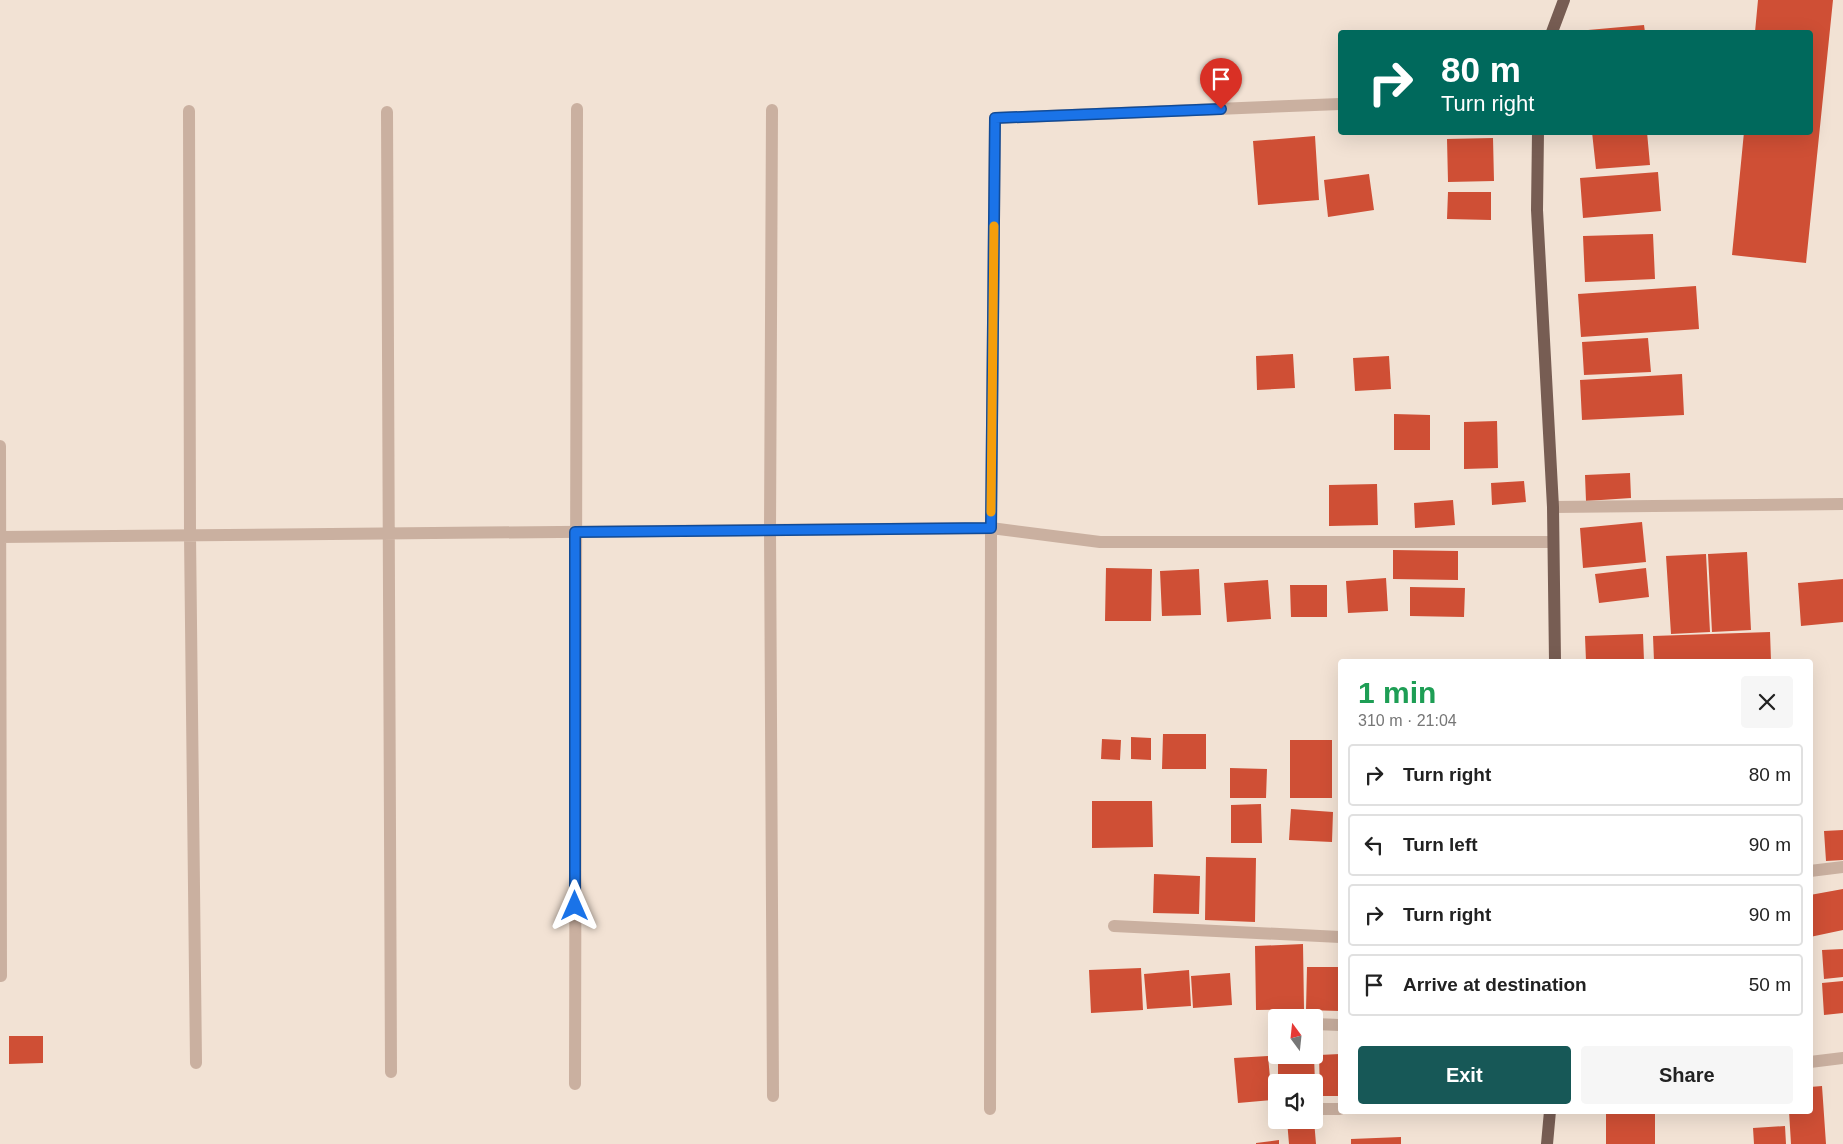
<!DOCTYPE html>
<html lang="en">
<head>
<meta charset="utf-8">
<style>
	:root { --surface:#fff; --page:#f6f6f6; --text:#222; --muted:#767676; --line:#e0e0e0; --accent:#175857 }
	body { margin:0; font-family:Arial,sans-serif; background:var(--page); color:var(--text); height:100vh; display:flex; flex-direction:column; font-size:19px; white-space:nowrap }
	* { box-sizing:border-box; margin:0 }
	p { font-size:16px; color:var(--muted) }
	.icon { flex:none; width:28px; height:28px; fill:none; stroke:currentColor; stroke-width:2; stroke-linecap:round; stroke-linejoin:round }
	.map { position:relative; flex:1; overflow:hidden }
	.drawer { position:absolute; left:1338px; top:659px; width:475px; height:455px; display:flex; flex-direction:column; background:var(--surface); border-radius:5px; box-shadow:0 5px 20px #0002 }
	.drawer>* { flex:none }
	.banner { position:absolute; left:1338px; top:30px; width:475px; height:105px; border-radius:5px; box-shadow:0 5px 20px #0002; background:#00695c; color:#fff; overflow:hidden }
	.needle { width:32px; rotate:345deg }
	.controls { position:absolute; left:1268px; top:1009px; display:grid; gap:10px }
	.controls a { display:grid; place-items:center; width:55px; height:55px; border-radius:5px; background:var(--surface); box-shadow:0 5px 20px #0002; font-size:25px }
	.pin { position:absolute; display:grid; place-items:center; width:42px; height:42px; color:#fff; margin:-51px -21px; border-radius:50% 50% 50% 0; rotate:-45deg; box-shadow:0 0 5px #0007 }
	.pin .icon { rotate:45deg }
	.me { position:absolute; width:55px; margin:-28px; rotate:0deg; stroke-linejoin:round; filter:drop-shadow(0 0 4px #0008) }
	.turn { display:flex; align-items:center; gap:18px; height:105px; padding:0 20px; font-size:22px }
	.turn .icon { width:65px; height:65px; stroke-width:2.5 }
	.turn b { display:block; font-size:35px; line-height:42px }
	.round { display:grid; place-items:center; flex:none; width:52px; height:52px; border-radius:5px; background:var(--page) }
	.head { display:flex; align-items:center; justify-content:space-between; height:85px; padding:0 20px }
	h1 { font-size:30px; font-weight:700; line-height:38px; color:#1e9e55 }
	.primary-button { display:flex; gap:10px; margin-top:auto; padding:10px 20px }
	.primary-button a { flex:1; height:58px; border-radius:5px; background:var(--accent); color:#fff; font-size:20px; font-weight:700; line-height:58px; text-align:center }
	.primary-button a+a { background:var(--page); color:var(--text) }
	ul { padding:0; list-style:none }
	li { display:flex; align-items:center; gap:15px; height:62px; margin:0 10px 8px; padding:0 10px; border:2px solid var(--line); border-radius:5px }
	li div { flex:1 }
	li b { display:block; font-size:19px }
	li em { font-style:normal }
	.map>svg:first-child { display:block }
</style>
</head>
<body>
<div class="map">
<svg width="1843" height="1144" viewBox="0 0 1843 1144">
	<rect width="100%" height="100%" fill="#f2e2d4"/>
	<path fill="#cf4f35" d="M1758,0H1833L1806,263L1732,255L1744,132H1810V32H1755Z
		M1644,25L1645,32H1588V30Z
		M1592,132H1647L1650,165L1596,169Z
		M1315,136L1319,200L1258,205L1253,141Z
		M1493,138L1494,181L1448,182L1447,139Z
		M1658,172L1661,211L1583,218L1580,178Z
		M1369,174L1374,210L1328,217L1324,180Z
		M1448,192H1491V220L1447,219Z
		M1653,234L1655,279L1585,282L1583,236Z
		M1696,286L1699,329L1581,337L1578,294Z
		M1648,338L1651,372L1584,375L1582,342Z
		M1293,354L1295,388L1257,390L1256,356Z
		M1389,356L1391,389L1355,391L1353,358Z
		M1682,374L1684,415L1582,420L1580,380Z
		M1394,414L1430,415V450H1394Z
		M1497,421L1498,468L1464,469V422Z
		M1630,473L1631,498L1586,501L1585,475Z
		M1524,481L1526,502L1492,505L1491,483Z
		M1377,484L1378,525L1329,526V485Z
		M1453,500L1455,525L1415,528L1414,503Z
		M1642,522L1646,562L1583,568L1580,528Z
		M1393,550L1458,551V580L1393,579Z
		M1747,552L1751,630L1712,632L1708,554Z
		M1706,554L1710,632L1671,634L1666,556Z
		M1106,568L1152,569L1151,621H1105Z
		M1646,568L1649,597L1599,603L1595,574Z
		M1199,569L1201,615L1162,616L1160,571Z
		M1386,578L1388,611L1348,613L1346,581Z
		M1843,579V622L1801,626L1798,583Z
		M1268,580L1271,619L1227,622L1224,583Z
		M1290,585H1327V617H1291Z
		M1410,587L1465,588L1464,617L1410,616Z
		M1770,632L1771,661H1654L1653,636Z
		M1643,634L1644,661H1586L1585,636Z
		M1163,734H1206V769H1162Z
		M1131,737L1151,738V760L1131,759Z
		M1102,739L1121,740L1120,760L1101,759Z
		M1290,740H1332V798H1290Z
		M1230,768L1267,769L1266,798H1230Z
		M1092,801H1152L1153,847L1092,848Z
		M1261,804L1262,843H1231V805Z
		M1291,809L1333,812L1332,842L1289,840Z
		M1843,830V860L1826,861L1824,831Z
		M1206,857L1256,858L1255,922L1205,920Z
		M1154,874L1200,876L1199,914L1153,913Z
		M1843,889V930L1810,937V895Z
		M1303,944L1304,1009L1256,1010L1255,946Z
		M1843,949V977L1824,979L1822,950Z
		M1307,967H1340V1011L1306,1010Z
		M1141,968L1143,1010L1091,1013L1089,970Z
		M1189,970L1191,1006L1147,1009L1144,974Z
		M1230,973L1232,1005L1193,1008L1191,976Z
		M1843,981V1013L1824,1015L1822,983Z
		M1810,997H1813L1812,1027H1810Z
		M9,1036H43V1063L9,1064Z
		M1340,1054V1096H1320L1319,1055Z
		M1268,1056L1272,1100L1238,1103L1234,1058Z
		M1278,1057H1314L1315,1082H1278Z
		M1822,1086L1826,1144H1791L1789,1111H1810V1087Z
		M1606,1111H1655V1144H1606Z
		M1287,1120H1314L1316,1144H1289Z
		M1785,1126L1786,1144H1754L1753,1128Z
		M1401,1137V1144H1351V1139Z
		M1279,1140V1144H1256V1143Z"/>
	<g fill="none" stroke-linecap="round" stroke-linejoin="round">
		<path stroke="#cab0a0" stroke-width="12" d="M772,110L770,530L773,1096
			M189,111L190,535L196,1063
			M387,112L391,1072
			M0,446L1,976
			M1553,507L1843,504
			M0,537L991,528L1100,542H1553
			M1810,871L1843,867
			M1114,926L1340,937
			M1314,1024L1340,1025
			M1810,1062L1843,1058
			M575,1084L577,109
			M990,1109L991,528L995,118L1340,104
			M1314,1109H1340"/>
		<path stroke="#775d53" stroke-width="12" d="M1552,32L1564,0
			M1538,132L1537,210L1553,507L1555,661
			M1547,1144L1550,1111"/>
	</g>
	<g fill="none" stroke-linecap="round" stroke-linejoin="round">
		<defs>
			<path id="route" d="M575,906V532L991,528L995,118L1221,109"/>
		</defs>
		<use href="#route" stroke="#114b97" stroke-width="12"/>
		<use href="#route" stroke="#1a73e8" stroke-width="9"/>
		<path stroke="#f59e0b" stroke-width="9" d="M991,512L994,226"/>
	</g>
</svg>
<div class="controls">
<a><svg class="needle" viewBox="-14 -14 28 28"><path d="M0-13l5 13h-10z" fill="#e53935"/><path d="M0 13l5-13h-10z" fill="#767676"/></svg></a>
<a><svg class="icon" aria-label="sound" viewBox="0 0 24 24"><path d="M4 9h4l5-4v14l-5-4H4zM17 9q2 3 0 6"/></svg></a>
</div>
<div class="pin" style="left:1221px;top:109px;background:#d93025"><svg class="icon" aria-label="arrive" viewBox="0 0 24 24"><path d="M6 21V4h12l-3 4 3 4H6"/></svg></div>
<svg class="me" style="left:575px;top:906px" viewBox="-20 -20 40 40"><path d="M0-17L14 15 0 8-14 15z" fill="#1a73e8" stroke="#fff" stroke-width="4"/></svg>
<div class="banner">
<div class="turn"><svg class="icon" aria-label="right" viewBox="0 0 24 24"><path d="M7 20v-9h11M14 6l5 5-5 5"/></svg><div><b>80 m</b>Turn right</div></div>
</div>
<section class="drawer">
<div class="head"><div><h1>1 min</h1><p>310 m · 21:04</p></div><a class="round"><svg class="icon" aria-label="close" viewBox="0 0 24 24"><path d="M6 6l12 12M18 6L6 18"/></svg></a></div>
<ul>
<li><svg class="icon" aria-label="right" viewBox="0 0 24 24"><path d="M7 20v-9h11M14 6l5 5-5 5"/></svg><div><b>Turn right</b></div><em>80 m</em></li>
<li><svg class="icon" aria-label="left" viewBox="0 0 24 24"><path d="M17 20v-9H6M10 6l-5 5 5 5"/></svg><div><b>Turn left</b></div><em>90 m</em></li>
<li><svg class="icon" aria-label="right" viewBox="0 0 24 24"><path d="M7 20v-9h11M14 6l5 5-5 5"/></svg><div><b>Turn right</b></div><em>90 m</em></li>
<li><svg class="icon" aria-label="arrive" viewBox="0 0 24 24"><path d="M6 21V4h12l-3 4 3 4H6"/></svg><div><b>Arrive at destination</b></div><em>50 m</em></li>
</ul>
<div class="primary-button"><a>Exit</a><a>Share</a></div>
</section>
</div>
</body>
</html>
